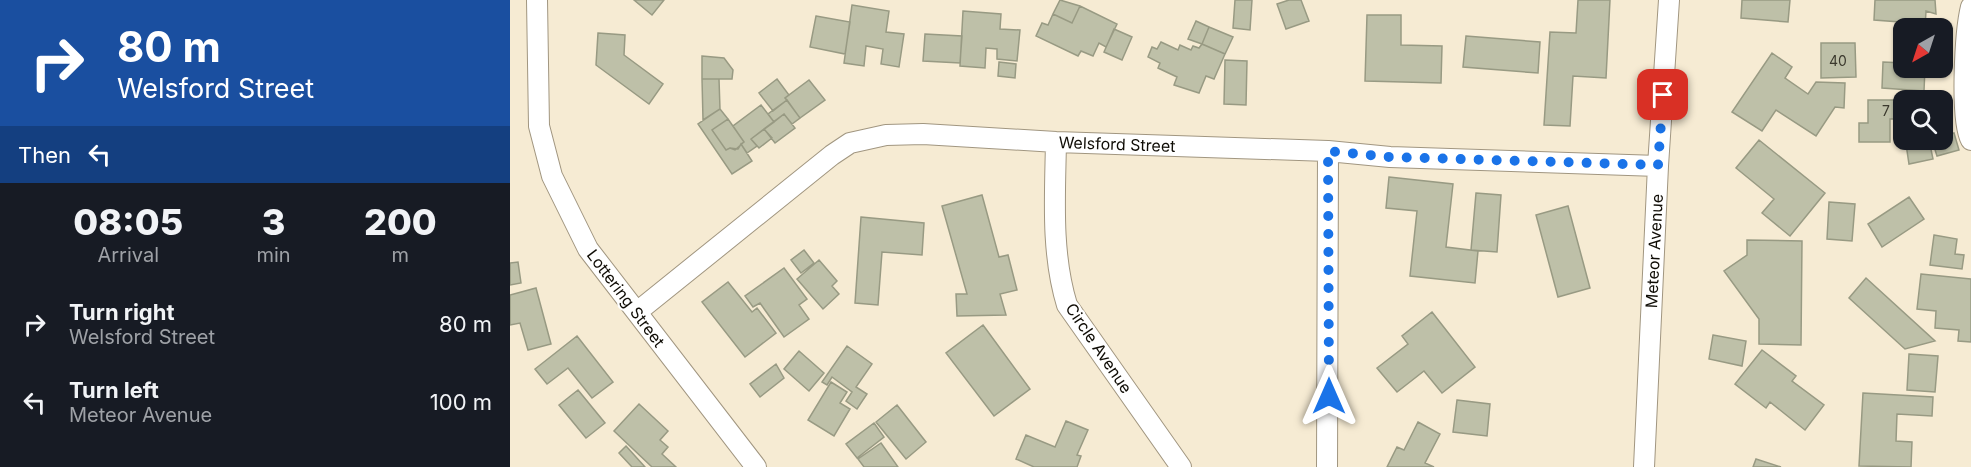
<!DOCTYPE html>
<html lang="en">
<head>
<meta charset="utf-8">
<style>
	:root { --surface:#171b24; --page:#20242c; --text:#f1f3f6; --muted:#9ea1a6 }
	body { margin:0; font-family:Inter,sans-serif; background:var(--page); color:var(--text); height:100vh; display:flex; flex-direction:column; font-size:22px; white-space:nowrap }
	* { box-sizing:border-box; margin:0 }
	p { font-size:20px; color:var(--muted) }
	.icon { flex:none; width:33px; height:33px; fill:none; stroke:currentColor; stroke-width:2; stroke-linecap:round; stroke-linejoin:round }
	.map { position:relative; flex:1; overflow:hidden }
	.drawer { display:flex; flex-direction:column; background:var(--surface); width:510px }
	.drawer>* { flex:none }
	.top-card { background:#1a4fa0; color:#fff; overflow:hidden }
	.needle { width:39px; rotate:219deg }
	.tools { position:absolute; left:1383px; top:18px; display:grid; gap:12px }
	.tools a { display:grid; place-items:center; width:60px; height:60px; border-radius:12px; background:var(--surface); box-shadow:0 2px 4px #0004; font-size:30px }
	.pin { position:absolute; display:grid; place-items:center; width:51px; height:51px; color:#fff; margin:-26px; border-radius:12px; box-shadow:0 3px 9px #0006 }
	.me { position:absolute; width:66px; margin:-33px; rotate:0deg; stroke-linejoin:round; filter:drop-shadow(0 0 4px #0008) }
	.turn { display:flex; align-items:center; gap:21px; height:126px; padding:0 18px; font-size:27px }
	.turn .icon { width:78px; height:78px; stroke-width:2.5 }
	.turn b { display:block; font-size:42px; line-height:51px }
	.then { display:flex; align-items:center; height:57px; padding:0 18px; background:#0003; gap:12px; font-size:22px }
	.eta { display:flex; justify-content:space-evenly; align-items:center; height:102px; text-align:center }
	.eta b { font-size:36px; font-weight:800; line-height:42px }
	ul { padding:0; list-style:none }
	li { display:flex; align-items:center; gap:18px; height:78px; padding:0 18px }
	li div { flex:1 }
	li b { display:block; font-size:22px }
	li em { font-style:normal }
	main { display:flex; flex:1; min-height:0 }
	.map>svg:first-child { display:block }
</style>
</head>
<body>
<main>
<section class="drawer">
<div class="top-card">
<div class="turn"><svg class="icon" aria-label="right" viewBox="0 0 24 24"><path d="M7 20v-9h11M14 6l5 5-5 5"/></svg><div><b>80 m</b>Welsford Street</div></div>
<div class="then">Then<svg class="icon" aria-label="left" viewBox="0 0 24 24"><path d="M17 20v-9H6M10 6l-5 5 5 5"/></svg></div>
</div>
<div class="eta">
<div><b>08:05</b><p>Arrival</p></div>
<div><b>3</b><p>min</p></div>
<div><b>200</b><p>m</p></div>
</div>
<ul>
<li><svg class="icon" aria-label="right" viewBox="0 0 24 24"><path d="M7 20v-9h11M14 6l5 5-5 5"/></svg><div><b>Turn right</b><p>Welsford Street</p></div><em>80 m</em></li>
<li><svg class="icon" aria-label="left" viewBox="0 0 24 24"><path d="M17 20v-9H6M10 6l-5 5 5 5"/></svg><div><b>Turn left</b><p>Meteor Avenue</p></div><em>100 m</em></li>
</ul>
</section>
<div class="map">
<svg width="1461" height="467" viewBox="0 0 1461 467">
	<rect width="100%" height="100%" fill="#f6ebd3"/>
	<path fill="#bec0a8" stroke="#989a83" stroke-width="1.5" d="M124,0H154L142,15Z
		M550,0L570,6L562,23L543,14Z
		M725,0H742L740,30L723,28Z
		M779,0H791L799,21L776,29L767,4Z
		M1068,0H1100L1096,78L1063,76L1060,126L1034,125L1040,32L1066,33Z
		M1232,0H1280L1278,22L1231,18Z
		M1365,0H1425L1426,14L1416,11L1415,28H1394V38L1389,37L1390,22L1364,20Z
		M342,5L379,11L376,32L394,34L389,67L371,64L373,49L356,46L354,66L334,63Z
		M570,6L607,24L596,47L589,43L583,56L571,51L568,56L526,36L532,23L538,25L543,14L562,23Z
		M453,11L491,14L490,29L510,30L507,61L487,59V49L476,48L475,68L450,66Z
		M857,15H891V45L932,46L931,83L855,81Z
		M306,16L340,22L335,54L300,47Z
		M686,21L699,27L692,44L678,39Z
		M699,27L723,37L715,54L692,44Z
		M604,29L622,37L612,60L594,52Z
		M88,33L115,35L114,55L153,84L139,104L86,65Z
		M415,34L452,36L450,63L413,61Z
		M1432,35H1441L1440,62L1432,61Z
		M956,36L1030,42L1028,73L953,67Z
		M651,42L668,50L670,45L681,50L683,46L689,48L692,44L715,54L704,79L696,76L689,93L664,85L667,77L648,68L650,63L638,57L642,47L647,49Z
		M1311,43H1345L1346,77L1311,78Z
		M1262,53L1282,67L1275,78L1298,94L1306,82L1335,83L1334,108L1325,107L1306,136L1266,110L1252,131L1222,112Z
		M192,56L214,58L223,70L222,79H192Z
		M715,60L737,61L736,105L714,104Z
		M489,62L506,64L505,78L488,76Z
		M1373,62L1394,63V68H1415L1414,91L1372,88Z
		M192,79H209L210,109L193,120Z
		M267,79L279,95L275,98L277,100L263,111L249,93Z
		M299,80L315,100L290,118L275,98Z
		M1391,95H1408L1407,100H1394V119H1380V142H1349V123H1358V100H1392Z
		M277,100L290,118L282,124L274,114L264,122L258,114Z
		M1415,100H1439L1438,120H1432V100Z
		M251,105L264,122L241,139L247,146L237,153L231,144L234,142L223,126Z
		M210,109L218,119L202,130L216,150L220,148L228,149L231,144L242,161L222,174L188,124Z
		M274,114L285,128L265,143L254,129Z
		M218,119L234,142L225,150L220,148L216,150L202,130Z
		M254,129L262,138L249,148L241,139Z
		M1444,133L1449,150L1427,156L1422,140H1432V136Z
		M1249,140L1315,193L1280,236L1252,213L1264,199L1226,168Z
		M1419,140L1423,159L1399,164L1396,144Z
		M879,177L943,184L936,247L968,251L965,283L900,276L907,211L876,208Z
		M966,193L991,195L987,252L961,250Z
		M472,195L489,257L498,255L507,290L490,294L496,315L447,316L446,294H457L432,206Z
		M1399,197L1414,219L1372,247L1358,224Z
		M1319,202L1345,204L1342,241L1317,239Z
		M1058,206L1080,288L1048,297L1026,215Z
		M351,217L414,223L412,255L372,252L368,305L345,303Z
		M1424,235L1447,239L1445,254L1454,255L1452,269L1420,265Z
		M1237,240L1292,241L1291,345L1249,344V319L1214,271L1237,255Z
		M294,250L304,263L291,273L281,260Z
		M309,260L327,281L322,286L329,294L313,309L287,279Z
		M8,262L11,283L0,285V263Z
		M274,268L297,299L289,305L299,319L274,337L250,303L243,307L235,296Z
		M1411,274L1461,279V342L1448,341L1449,330L1425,328L1426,311L1407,309Z
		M1356,278L1425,341L1395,349L1339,298Z
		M218,282L242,312L247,308L266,333L235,357L192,302Z
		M26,288L41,344L18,350L10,323L0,325V295Z
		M922,312L965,367L932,393L914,371L887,392L867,368L898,344L892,336Z
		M473,325L520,389L484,416L436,353Z
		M1203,335L1236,341L1232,366L1199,359Z
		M67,336L103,382L82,398L58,368L37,384L25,369Z
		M337,346L362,364L346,387L357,394L347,409L336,401L342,392L322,377L317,385L312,382Z
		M1252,350L1286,376L1282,381L1314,405L1295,430L1260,402L1256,408L1225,384Z
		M289,351L314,373L299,391L274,369Z
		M1399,354L1428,356L1425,392L1397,390Z
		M266,364L274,378L250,397L240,384Z
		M321,382L337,392L330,403L340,409L324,436L298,420Z
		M68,390L95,423L76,438L49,405Z
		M1353,393L1423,397L1422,416L1387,414L1386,441L1402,442L1401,467L1349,466Z
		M947,400L980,404L977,436L943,432Z
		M129,404L158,431L150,440L158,447L152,454L166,467H142L104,431Z
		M387,405L416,442L396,459L366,422Z
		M556,421L578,430L567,455L571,456L567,467H524L506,459L516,435L545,447Z
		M908,422L930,434L915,463L924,467H877L887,447L894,450Z
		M364,423L374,437L347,458L336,444Z
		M371,443L388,467H354L348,459Z
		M116,446L135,467H122L109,453Z
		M1246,459L1271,467H1243Z"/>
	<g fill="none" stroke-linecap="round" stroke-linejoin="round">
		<defs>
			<path id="street" d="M27,0L29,126L42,176L78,249L246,467
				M1461,7C1455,31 1450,120 1461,140
				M546,142C545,196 541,253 557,305L671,467
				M127,312L322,155L340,143L376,135L413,134L546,142L818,151L880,157L1148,166
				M817,467L818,151
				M1134,467L1148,166L1159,0"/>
		</defs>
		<use href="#street" stroke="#a19680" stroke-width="22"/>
		<use href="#street" stroke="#fff" stroke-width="20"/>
	</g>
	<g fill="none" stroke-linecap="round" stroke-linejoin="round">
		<path stroke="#1a73e8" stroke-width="10" stroke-dasharray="0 18" d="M819,396L818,151L880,157L1148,165L1153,95"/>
	</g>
	<g text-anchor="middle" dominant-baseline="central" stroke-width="4.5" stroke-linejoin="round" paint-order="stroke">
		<g font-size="14" fill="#3b392e">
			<text x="1328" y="60">40</text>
			<text x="1376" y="110">7</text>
		</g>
		<g font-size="16" fill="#0f0c05" stroke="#fff">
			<text transform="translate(607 144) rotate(2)">Welsford Street</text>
			<text transform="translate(1144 251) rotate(-87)">Meteor Avenue</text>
			<text transform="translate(116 298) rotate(53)">Lottering Street</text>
			<text transform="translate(589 348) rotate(56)">Circle Avenue</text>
		</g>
	</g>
</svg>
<div class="tools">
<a><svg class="needle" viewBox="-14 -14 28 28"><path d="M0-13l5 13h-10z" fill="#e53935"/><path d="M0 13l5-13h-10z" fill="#9ea1a6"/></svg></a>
<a><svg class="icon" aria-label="search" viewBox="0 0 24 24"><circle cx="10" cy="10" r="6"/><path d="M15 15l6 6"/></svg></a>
</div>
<div class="pin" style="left:1153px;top:95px;background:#d93025"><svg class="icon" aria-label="arrive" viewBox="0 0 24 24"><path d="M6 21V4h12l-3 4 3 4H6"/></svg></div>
<svg class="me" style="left:819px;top:396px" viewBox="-20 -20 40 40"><path d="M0-17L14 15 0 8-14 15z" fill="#1a73e8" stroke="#fff" stroke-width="4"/></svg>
</div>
</main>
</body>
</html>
